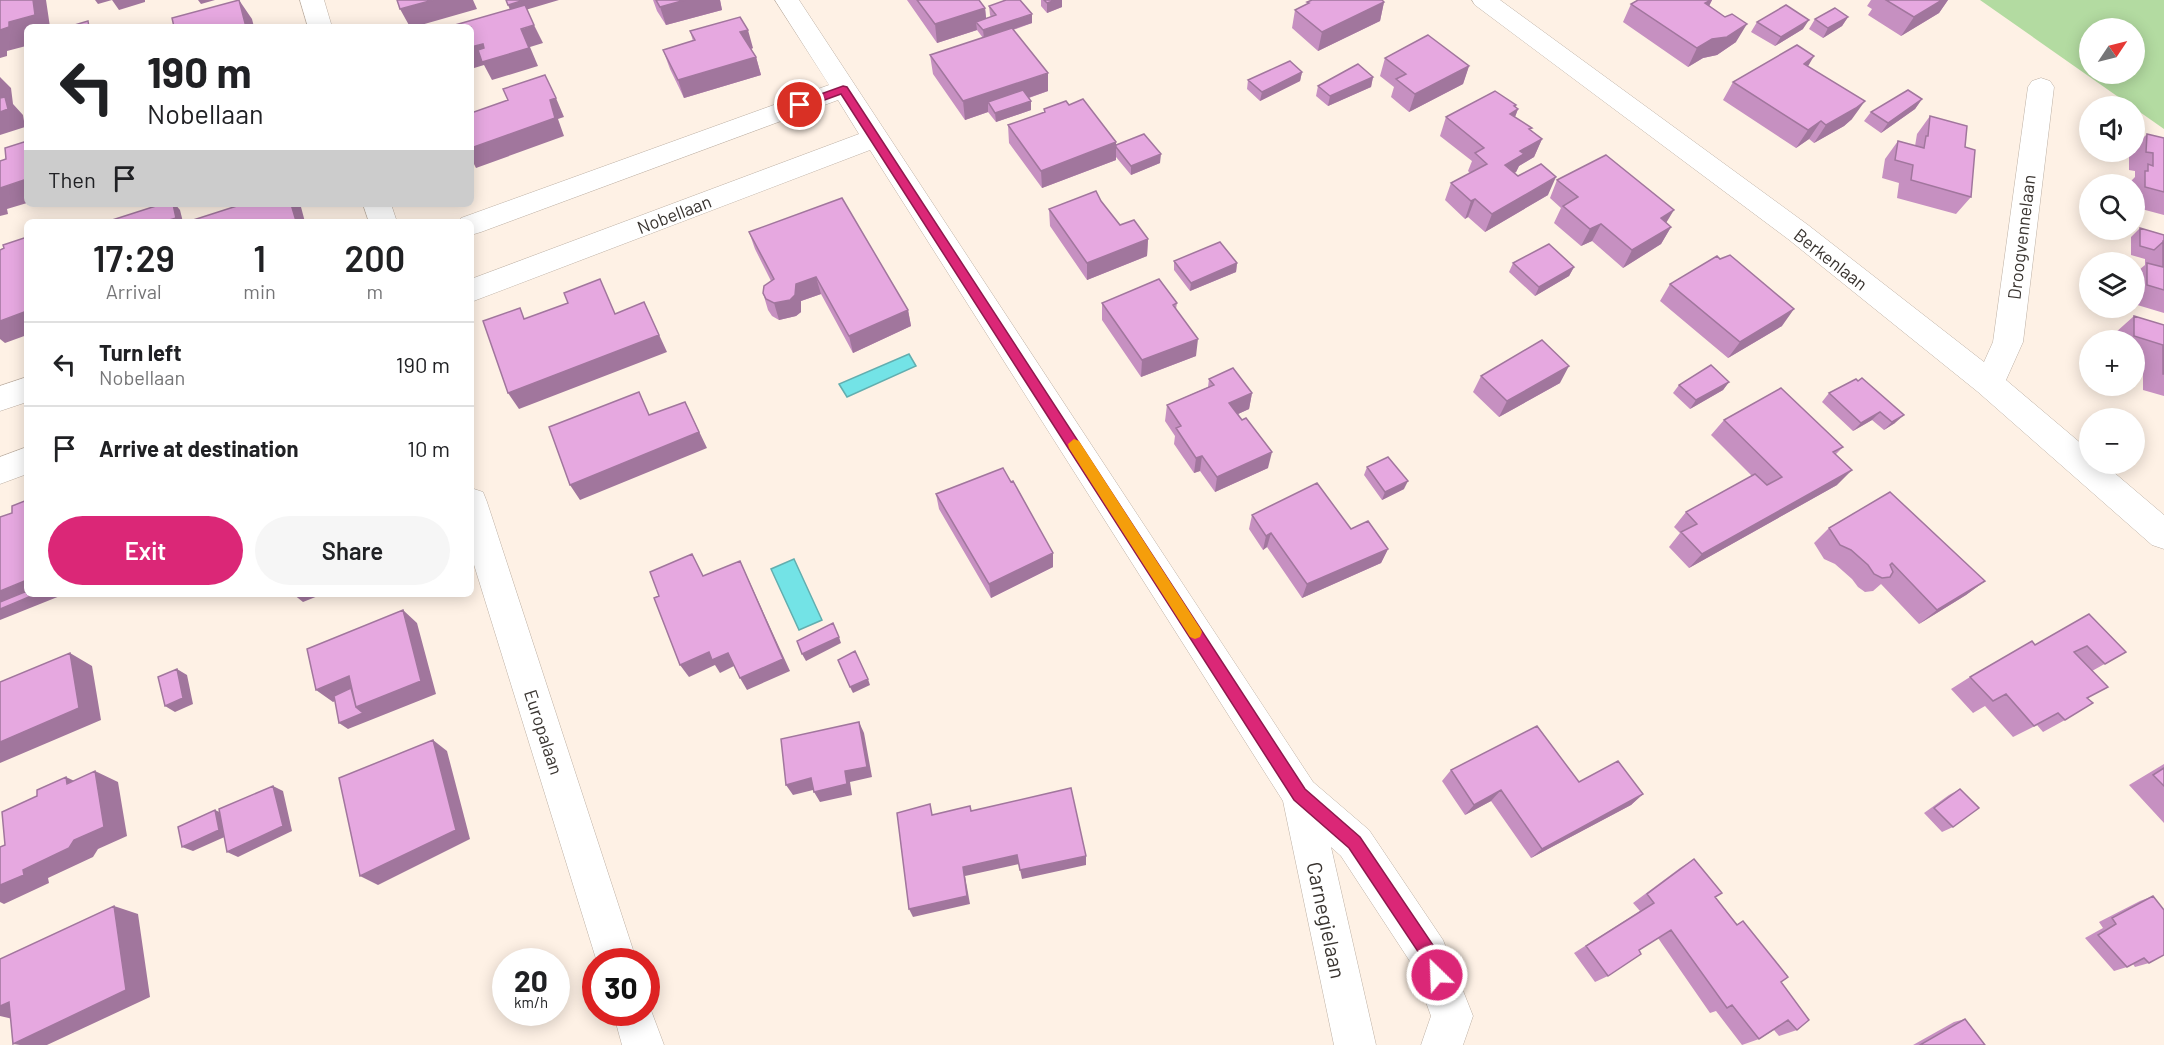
<!DOCTYPE html>
<html lang="en">
<head>
<meta charset="utf-8">
<style>
	:root { --surface:#fff; --page:#f6f6f6; --text:#202124; --muted:#757577; --line:#e0e0e0; --accent:#db2777 }
	body { margin:0; font-family:Barlow,sans-serif; background:var(--page); color:var(--text); height:100vh; display:flex; flex-direction:column; font-size:22px; white-space:nowrap }
	* { box-sizing:border-box; margin:0 }
	p { font-size:20px; color:var(--muted) }
	.icon { flex:none; width:33px; height:33px; fill:none; stroke:currentColor; stroke-width:2; stroke-linecap:round; stroke-linejoin:round }
	.map { position:relative; flex:1; overflow:hidden }
	.side { position:absolute; left:24px; top:219px; width:450px; height:378px; display:flex; flex-direction:column; background:var(--surface); border-radius:9px; box-shadow:0 3px 15px #0003 }
	.side>* { flex:none }
	.banner { position:absolute; left:24px; top:24px; width:450px; height:183px; border-radius:9px; box-shadow:0 3px 15px #0003; background:#fff; color:var(--text); overflow:hidden }
	.needle { width:39px; rotate:55deg }
	.fabs { position:absolute; left:2079px; top:18px; display:grid; gap:12px }
	.fabs a { display:grid; place-items:center; width:66px; height:66px; border-radius:50%; background:var(--surface); box-shadow:0 3px 15px #0003; font-size:30px }
	.speed { position:absolute; left:492px; top:948px; display:flex; gap:12px; font-size:30px; font-weight:700; text-align:center }
	.speed>* { display:grid; place-content:center; width:78px; height:78px; border-radius:50%; background:var(--surface); box-shadow:0 3px 15px #0003; line-height:1 }
	.speed small { font-size:15px; font-weight:400 }
	.speed .limit { border:9px solid #d22; background:#fff; color:#111 }
	.pin { position:absolute; display:grid; place-items:center; width:51px; height:51px; color:#fff; margin:-26px; border:3px solid #fff; border-radius:50%; box-shadow:0 2px 6px #0007 }
	.me { position:absolute; width:66px; margin:-33px; rotate:336deg; stroke-linejoin:round; filter:drop-shadow(0 0 4px #0008) }
	.turn { display:flex; align-items:center; gap:21px; height:126px; padding:0 24px; font-size:27px }
	.turn .icon { width:78px; height:78px; stroke-width:2.5 }
	.turn b { display:block; font-size:42px; line-height:51px }
	.then { display:flex; align-items:center; height:57px; padding:0 24px; background:#0003; gap:12px; font-size:22px }
	.eta { display:flex; justify-content:space-evenly; align-items:center; height:102px; text-align:center }
	.eta b { font-size:36px; font-weight:600; line-height:42px }
	.cta { display:flex; gap:12px; margin-top:auto; padding:12px 24px }
	.cta a { flex:1; height:69px; border-radius:36px; background:var(--accent); color:#fff; font-size:24px; font-weight:600; line-height:69px; text-align:center }
	.cta a+a { background:var(--page); color:var(--text) }
	ul { padding:0; list-style:none }
	li { display:flex; align-items:center; gap:18px; height:84px; padding:0 24px; border-top:2px solid var(--line) }
	li div { flex:1 }
	li b { display:block; font-size:22px }
	li em { font-style:normal }
	.map>svg:first-child { display:block }
</style>
</head>
<body>
<div class="map">
<svg width="2164" height="1045" viewBox="0 0 2164 1045">
	<rect width="100%" height="100%" fill="#fef1e5"/>
	<path fill="#b3dba1" fill-rule="evenodd" d="M1980,0H2164V129ZM2090,28H2134V74H2090Z"/>
	<path fill="#73e3e6" stroke="#62aeaf" stroke-width="1.5" d="M909,354L916,366L847,397L839,384Z
		M794,559L822,620L799,630L771,569Z"/>
	<g fill="none" stroke-linecap="round" stroke-linejoin="round">
		<defs>
			<path id="street" d="M300,0H324L332,27H308Z
				M775,0H799L1313,782L1369,830L1443,940L1473,1016L1463,1045H1421L1431,1016L1413,966L1341,856L1331,847L1376,1045H1334L1283,801L870,150L471,302V279L859,134L838,100L481,232L471,235V222H459L461,218L829,85Z
				M1472,0H1500L1808,225L1984,362L1993,342L2028,87L2032,81L2041,78L2050,81L2054,87L2023,342L2006,380L2090,451V464H2104L2164,515V549L2152,545L1978,392L1788,239L1475,5Z
				M363,204H391L397,222H369Z
				M27,377V402L0,411V386Z
				M27,447V474L0,484V457Z
				M471,488L483,492L487,502L637,962H597L471,555Z
				M646,997L664,1045H622L613,1012H646Z"/>
		</defs>
		<use href="#street" stroke="#bdb0a4" stroke-width="1"/>
		<use href="#street" fill="#fff" fill-rule="evenodd"/>
	</g>
	<path fill="#c690c1" d="M653,0H720L722,10L666,25L657,11Z
		M907,0H979L985,8L986,18L991,17L990,15L989,6L1032,23L1013,30L1048,91L1029,98L1031,110L996,122L988,112L965,120L933,74L930,55L983,38L977,30L937,43Z
		M1041,0H1062V7L1047,13L1041,6Z
		M1638,0H1712L1709,6L1725,17L1736,42L1717,55L1703,58L1688,67L1623,22L1631,4Z
		M1871,0H1948L1939,13L1901,36L1868,15L1872,9L1867,6Z
		M1307,2H1384L1380,21L1318,51L1292,28L1295,10L1307,4Z
		M1848,17L1842,26L1823,38L1809,29L1815,19Z
		M1757,22L1803,29L1775,46L1751,32Z
		M690,31L753,48L751,49L756,57L761,75L684,98L670,69L663,50L693,41Z
		M1385,58L1469,66L1463,84L1409,112L1391,97L1394,87L1380,76Z
		M1808,66L1852,119L1844,126L1814,143L1809,139L1796,148L1723,100L1733,82Z
		M1302,72L1300,81L1260,101L1247,89L1248,80Z
		M1373,77L1371,87L1328,106L1316,96L1318,86Z
		M1922,99L1915,109L1881,133L1864,121L1871,112Z
		M1069,105L1116,145L1160,163L1131,175L1116,157V160L1042,188L1009,143L1008,125L1044,113V109Z
		M1516,107L1518,109L1515,117L1542,139L1534,157L1519,166L1516,172L1514,173L1548,195L1485,232L1468,217L1465,219L1445,200L1451,183L1470,173L1468,171L1472,161L1440,136L1446,117Z
		M1930,116L1965,147L1971,197L1956,214L1897,198L1899,183L1882,178L1885,159L1898,141L1915,146L1917,134Z
		M2147,134L2164,138V215L2134,207V184H2130V182L2135,177V171L2129,170V152H2134V147Z
		M1557,180L1666,223L1671,227L1661,244L1623,268L1592,241L1581,246L1554,223L1561,208L1550,198Z
		M1101,201L1120,225L1148,239L1147,256L1087,280L1050,226L1049,209Z
		M2140,228L2164,235V313L2134,304V274L2145,265V259L2131,255V237Z
		M749,232L908,310L911,326L853,353L821,294L801,301V312L796,316L779,320L772,316L768,310L763,293L771,281L755,249Z
		M1174,261L1237,263L1236,272L1190,291L1174,270Z
		M1513,263L1574,267L1569,276L1535,296L1509,272Z
		M1670,284L1782,326L1728,358L1660,301Z
		M1102,303H1177L1176,309L1196,356L1141,377L1102,320Z
		M2134,316L2164,325V396L2143,390V361L2134,359V340H2115V333Z
		M1481,376L1560,383L1499,417L1473,392Z
		M1209,379L1252,393L1249,409L1238,414L1268,468L1215,492L1200,471L1194,473L1174,444L1175,436L1165,421L1167,405L1208,387Z
		M1858,381L1895,423L1884,430L1872,420L1853,431L1822,402L1829,393Z
		M1729,382L1723,390L1690,409L1673,393L1679,385Z
		M1724,420L1843,447L1836,454L1837,485L1689,568L1669,547L1680,533L1674,527L1686,512L1752,476L1711,435Z
		M1367,467L1404,489L1382,500L1364,475Z
		M936,494L1053,567L991,598L939,509Z
		M1252,515L1351,529L1388,549L1381,563L1302,598L1267,547L1263,550L1249,529Z
		M1829,528L1985,581L1966,595L1919,624L1881,584L1873,591L1865,592L1858,587L1852,579L1835,564L1824,559L1814,543Z
		M2089,614L2126,652L2092,671L2087,698L2065,720L2043,732L2037,725L2013,737L1985,706L1973,713L1951,689L1970,677L2035,645Z
		M2164,764V823L2129,785Z
		M1451,770L1579,782L1643,794L1631,805L1531,858L1491,801L1465,815L1442,781Z
		M1960,789L1953,827L1942,832L1924,813L1949,795Z
		M1694,859L1715,897L1737,924L1743,921L1781,982L1797,1030L1779,1036L1774,1030L1759,1039L1742,1045L1716,1011L1710,1013L1658,938L1639,950L1608,976L1595,982L1574,953L1640,911L1633,903L1680,868Z
		M2153,896L2149,963L2135,967L2133,964L2127,967L2114,971L2085,938L2103,928L2099,922L2140,901Z
		M1965,1019L1985,1045H1913L1954,1022Z"/>
	<path fill="#a1769d" d="M33,0H46L50,27H27V40H26V46L7,51V56L0,58V30Z
		M95,0H145V2L119,10L112,0L98,4Z
		M198,0H215L201,4Z
		M239,0L252,19L254,27H246Z
		M433,0H473L477,9L414,27H410L400,9Z
		M524,0H559L512,14L508,5Z
		M685,0H720L722,10L666,25L660,7Z
		M1056,0H1062V7L1047,13V3Z
		M1711,0H1712L1703,18L1705,3Z
		M1942,0H1948L1939,13L1901,36L1914,17Z
		M1384,2L1380,21L1318,51L1322,32Z
		M985,8L987,27L976,22L977,30L937,43L935,24Z
		M1032,14V23L984,39L983,30Z
		M1848,17L1842,26L1823,38L1828,28Z
		M1809,20L1803,29L1775,46L1781,37Z
		M1747,24L1736,42L1717,55L1703,58L1688,67L1697,48L1712,39Z
		M534,25L543,43L530,47L538,66L492,80L484,65L471,69V47Z
		M748,30L753,48L746,51L740,32Z
		M1814,56L1803,75L1804,64Z
		M756,57L761,75L684,98L678,80Z
		M1469,66L1463,84L1409,112L1415,94Z
		M1302,72L1300,81L1260,101L1262,92Z
		M1048,73V91L993,110L988,102V112L965,120L963,101Z
		M0,77L11,88L13,104L23,115L25,127L0,135Z
		M1373,77L1371,87L1328,106L1330,96Z
		M556,98L564,117L558,119L564,136L476,168L471,158V148L550,100Z
		M1922,99L1915,109L1881,133L1888,123Z
		M1031,101V110L996,122L995,113Z
		M1865,101L1852,119L1844,126L1814,143L1826,125Z
		M1516,105L1514,111L1518,109L1511,127L1503,132L1514,106Z
		M1821,121L1809,139L1796,148L1808,130Z
		M1542,139L1534,157L1519,166L1516,172L1498,183L1505,165L1520,151Z
		M1116,142V160L1042,188L1041,171Z
		M1161,154L1160,163L1131,175V166Z
		M1556,177L1548,195L1485,232L1492,214Z
		M27,179V203L7,209L8,214L0,216V188Z
		M1475,199L1468,217L1465,219L1471,201Z
		M173,204H175L180,210L183,222H163Z
		M291,204H299L301,207L305,222H292Z
		M1674,210L1663,228L1661,218Z
		M1601,224L1592,241L1581,246L1590,229Z
		M1671,227L1661,244L1623,268L1632,250Z
		M1148,239L1147,256L1087,280V263Z
		M1237,263L1236,272L1190,291L1191,283Z
		M1574,267L1569,276L1535,296L1539,287Z
		M816,277L821,294L801,301V312L796,316L779,320L774,303L796,284Z
		M644,302L667,352L519,409L508,393Z
		M1794,309L1782,326L1728,358L1740,342Z
		M908,310L911,326L853,353L849,336Z
		M27,311V335L5,343L0,339V321Z
		M1198,339L1196,356L1141,377L1142,360Z
		M1569,366L1560,383L1499,417L1507,401Z
		M1729,382L1723,390L1690,409L1696,400Z
		M1252,393L1249,409L1227,419L1229,403Z
		M685,402L707,448L580,500L570,485Z
		M1880,412L1872,420L1853,431L1861,423Z
		M1904,415L1895,423L1884,430L1892,422Z
		M1272,452L1268,468L1215,492L1217,477Z
		M1202,456L1200,471L1194,473L1196,458Z
		M1852,470L1837,485L1689,568L1702,554Z
		M1408,481L1404,489L1382,500L1385,492Z
		M1271,533L1267,547L1263,550L1266,536Z
		M1388,549L1381,563L1302,598L1307,584Z
		M1053,553V567L991,598L989,584Z
		M740,561L790,671L747,690L740,678Z
		M27,580V594H59L60,596L0,620V591Z
		M1985,581L1966,595L1919,624L1937,610Z
		M293,594H323L303,602Z
		M403,610L417,623L436,694L348,729L339,723L356,707L359,691L333,702L316,690L349,676Z
		M839,637L841,643L806,661L802,654Z
		M709,652L728,653L736,665L720,673L715,665L689,677L680,665Z
		M70,653L92,666L101,720L0,763V742Z
		M177,669L187,675L193,704L175,712L165,706Z
		M868,679L870,685L853,693L850,687Z
		M859,722L864,733L872,777L850,782L852,795L820,802L814,792L845,771Z
		M433,740L447,751L470,839L378,885L360,876Z
		M95,771L118,782L127,836L98,849L93,857L48,878L49,883L4,904L0,902V885L23,870Z
		M66,777L89,788L67,784Z
		M811,778L817,789L793,795L786,785Z
		M273,786L283,791L292,831L238,857L227,852Z
		M1501,790L1491,801L1465,815L1474,805Z
		M1643,794L1631,805L1531,858L1542,849Z
		M215,810L226,815L229,835L193,851L182,847Z
		M1017,855L1019,864L965,876L970,904L913,917L909,909L963,867Z
		M1086,856V865L1022,879L1020,870Z
		M114,906L138,914L150,997L47,1045H20L13,1044Z
		M9,1002L13,1019L0,1016V1006Z"/>
	<path fill="#e6a8e0" stroke="#a1769d" stroke-width="1.5" d="M0,0H33L35,15L9,22V27L0,30Z
		M239,0L246,27H174L172,18Z
		M397,0H433L400,9Z
		M506,0H524L508,5Z
		M656,0H685L660,7Z
		M917,0H979L985,8L935,24Z
		M1006,0H1020L1032,14L983,30L976,22L996,15L989,6Z
		M1044,0H1056L1047,3Z
		M1312,0H1382L1384,2L1322,32L1295,10L1309,3L1307,2Z
		M1638,0H1711L1705,3L1725,17L1732,14L1747,24L1727,37L1712,39L1697,48L1631,4Z
		M1886,0H1942L1914,17Z
		M525,5L534,25L521,29L529,48L482,62L478,50L484,48L483,44L471,47V27H448Z
		M1786,5L1809,20L1781,37L1757,22Z
		M1835,8L1848,17L1828,28L1815,19Z
		M740,17L748,30L740,32L756,57L678,80L663,50L695,40L690,31Z
		M88,21L89,27H72L71,26Z
		M1012,28L1048,73L963,101L930,55Z
		M1428,35L1469,66L1415,94L1396,79L1406,74L1385,58Z
		M1797,45L1814,56L1804,64L1865,101L1856,108L1826,125L1821,121L1808,130L1733,82Z
		M1290,61L1302,72L1262,92L1248,80Z
		M1358,64L1373,77L1330,96L1318,86Z
		M545,75L556,98L550,100L555,118L471,148V113L508,100L503,89Z
		M1023,90L1031,101L995,113L988,102Z
		M1908,90L1922,99L1888,123L1871,112Z
		M1495,91L1516,105L1514,106L1518,109L1510,114L1532,128L1529,129L1542,139L1520,151L1524,154L1505,165L1518,176L1541,164L1556,177L1492,214L1475,199L1471,201L1451,183L1487,164L1475,153L1484,148L1446,117Z
		M5,97L8,109L0,112V98Z
		M1083,99L1116,142L1041,171L1008,125L1045,112L1044,109L1066,101L1069,105Z
		M1930,116L1967,126L1965,147L1975,150L1971,197L1911,180L1913,165L1895,160L1898,141L1924,148L1926,136H1928Z
		M1144,134L1161,154L1131,166L1116,147V145Z
		M2147,134L2164,138V192L2145,187V171H2148V164L2153,166V153L2146,152Z
		M27,141V179L0,188V161L6,159L5,148Z
		M1606,155L1674,210L1661,218L1671,227L1632,250L1601,224L1590,229L1563,206L1578,197L1557,180Z
		M1096,191L1101,201L1120,225L1134,220L1148,239L1087,263L1049,209Z
		M842,198L908,310L849,336L816,277L796,284L795,295L790,300L774,303L766,299L763,293L764,286L774,279L749,232Z
		M162,204H173L176,218L163,222H106Z
		M243,204H291L296,221L292,222H187Z
		M2140,228L2164,235V241L2154,250L2140,246Z
		M27,237V311L0,321V250L4,248L3,245Z
		M2163,241H2164V290L2147,285V263L2163,267Z
		M1220,242L1237,263L1191,283L1174,261Z
		M1549,244L1574,267L1539,287L1513,263Z
		M1730,255L1794,309L1740,342L1670,284L1717,256L1720,259Z
		M600,279L615,314L644,302L659,335L508,393L483,321L520,308L524,319L568,303L564,293Z
		M1159,279L1177,303L1173,305L1198,339L1142,360L1102,303Z
		M2134,316L2164,325V374H2163V345L2134,336Z
		M1542,340L1569,366L1507,401L1481,376Z
		M1711,365L1729,382L1696,400L1679,385Z
		M1233,368L1252,393L1229,403L1242,420L1246,418L1272,452L1217,477L1202,456L1196,458L1176,428L1181,426L1167,405L1214,385L1209,379Z
		M1862,378L1904,415L1892,422L1880,412L1861,423L1829,393L1856,379L1858,381Z
		M1781,388L1843,447L1833,452L1852,470L1702,554L1681,532L1697,524L1686,512L1755,474L1767,485L1782,477L1724,420Z
		M639,392L649,415L685,402L699,432L570,485L549,427Z
		M1388,457L1408,481L1385,492L1367,467Z
		M1003,468L1011,482L1013,481L1053,553L989,584L936,494Z
		M1317,483L1351,529L1368,521L1388,549L1307,584L1271,533L1266,536L1252,515Z
		M1890,492L1985,581L1937,610L1892,563L1890,565L1893,572L1890,577L1882,578L1874,574L1868,565L1851,550L1840,545L1829,528Z
		M27,500V580L0,591V517L12,513V506Z
		M692,554L703,576L740,561L783,659L740,678L728,653L712,660L709,652L680,665L654,598L659,596L650,572Z
		M27,591V594H36L0,609V602Z
		M403,610L421,681L356,707L349,676L316,690L307,649Z
		M2089,614L2126,652L2105,664L2087,646L2074,652L2108,687L2087,698L2093,703L2065,720L2058,713L2034,726L2006,694L1993,701L1970,677L2032,641L2035,645Z
		M833,623L839,637L802,654L797,641Z
		M855,651L868,679L850,687L838,660Z
		M70,653L79,708L0,742V682Z
		M177,669L183,698L165,706L158,677Z
		M351,688L356,707L363,713L339,723L334,696Z
		M859,722L867,767L845,771L847,784L814,792L811,778L786,785L781,739Z
		M1537,726L1579,782L1618,761L1643,794L1542,849L1501,790L1474,805L1451,770Z
		M433,740L456,830L360,876L339,778Z
		M2164,768V786L2153,775Z
		M95,771L104,827L74,840L69,848L23,870L24,875L0,885V847L5,845L2,812L37,796V790L66,777L67,784Z
		M273,786L283,826L227,852L219,809Z
		M1071,788L1086,856L1020,870L1017,855L963,867L967,896L909,909L897,813L930,804L932,815L970,806L971,811Z
		M1960,789L1979,808L1953,827L1934,808Z
		M215,810L219,830L182,847L178,827Z
		M1694,859L1722,893L1715,897L1737,925L1743,921L1788,977L1781,982L1809,1020L1797,1030L1788,1020L1759,1039L1732,1005L1727,1008L1671,930L1639,950L1641,954L1608,976L1586,946L1654,903L1647,894Z
		M2153,896L2164,910V955L2149,963L2144,958L2127,967L2098,935L2116,924L2112,918Z
		M114,906L126,990L13,1044L9,1002L0,1006V959Z
		M1965,1019L1985,1045H1920Z"/>
	<path fill="#db2777" stroke="#8e194d" stroke-width="1.5" d="M843,86L847,87L1305,789L1360,837L1435,948L1445,975L1443,981L1437,983L1431,981L1423,959L1349,848L1294,800L841,94L800,109L794,105L796,103Z"/>
	<path fill="#f59e0b" d="M1074,439L1079,441L1200,628L1202,632L1200,637L1195,639L1190,637L1069,448L1068,444Z"/>
	<g text-anchor="middle" dominant-baseline="central" stroke-width="5" stroke-linejoin="round" paint-order="stroke">
		<g font-size="18" fill="#393430" stroke="#fff">
			<text transform="translate(674 214) rotate(-21)">Nobellaan</text>
			<text transform="translate(2021 237) rotate(-83)">Droogvennelaan</text>
			<text transform="translate(1831 259) rotate(38)">Berkenlaan</text>
			<text transform="translate(544 732) rotate(72)">Europalaan</text>
		</g>
		<g font-size="21" fill="#393430" stroke="#fff">
			<text transform="translate(1327 920) rotate(78)">Carnegielaan</text>
		</g>
	</g>
</svg>
<div class="fabs">
<a><svg class="needle" viewBox="-14 -14 28 28"><path d="M0-13l5 13h-10z" fill="#e53935"/><path d="M0 13l5-13h-10z" fill="#757577"/></svg></a>
<a><svg class="icon" aria-label="sound" viewBox="0 0 24 24"><path d="M4 9h4l5-4v14l-5-4H4zM17 9q2 3 0 6"/></svg></a>
<a><svg class="icon" aria-label="search" viewBox="0 0 24 24"><circle cx="10" cy="10" r="6"/><path d="M15 15l6 6"/></svg></a>
<a><svg class="icon" aria-label="layers" viewBox="0 0 24 24"><path d="M12 4l9 5-9 5-9-5zM3 14l9 5 9-5"/></svg></a>
<a>+</a>
<a>−</a>
</div>
<div class="speed"><div>20<small>km/h</small></div><div class="limit">30</div></div>
<div class="pin" style="left:800px;top:105px;background:#d93025"><svg class="icon" aria-label="arrive" viewBox="0 0 24 24"><path d="M6 21V4h12l-3 4 3 4H6"/></svg></div>
<svg class="me" style="left:1437px;top:975px" viewBox="-20 -20 40 40"><circle r="17" fill="#db2777" stroke="#fff" stroke-width="3"/><path d="M0-11L8 9 0 5-8 9z" fill="#fff"/></svg>
<div class="banner">
<div class="turn"><svg class="icon" aria-label="left" viewBox="0 0 24 24"><path d="M17 20v-9H6M10 6l-5 5 5 5"/></svg><div><b>190 m</b>Nobellaan</div></div>
<div class="then">Then<svg class="icon" aria-label="arrive" viewBox="0 0 24 24"><path d="M6 21V4h12l-3 4 3 4H6"/></svg></div>
</div>
<section class="side">
<div class="eta">
<div><b>17:29</b><p>Arrival</p></div>
<div><b>1</b><p>min</p></div>
<div><b>200</b><p>m</p></div>
</div>
<ul>
<li><svg class="icon" aria-label="left" viewBox="0 0 24 24"><path d="M17 20v-9H6M10 6l-5 5 5 5"/></svg><div><b>Turn left</b><p>Nobellaan</p></div><em>190 m</em></li>
<li><svg class="icon" aria-label="arrive" viewBox="0 0 24 24"><path d="M6 21V4h12l-3 4 3 4H6"/></svg><div><b>Arrive at destination</b></div><em>10 m</em></li>
</ul>
<div class="cta"><a>Exit</a><a>Share</a></div>
</section>
</div>
</body>
</html>
